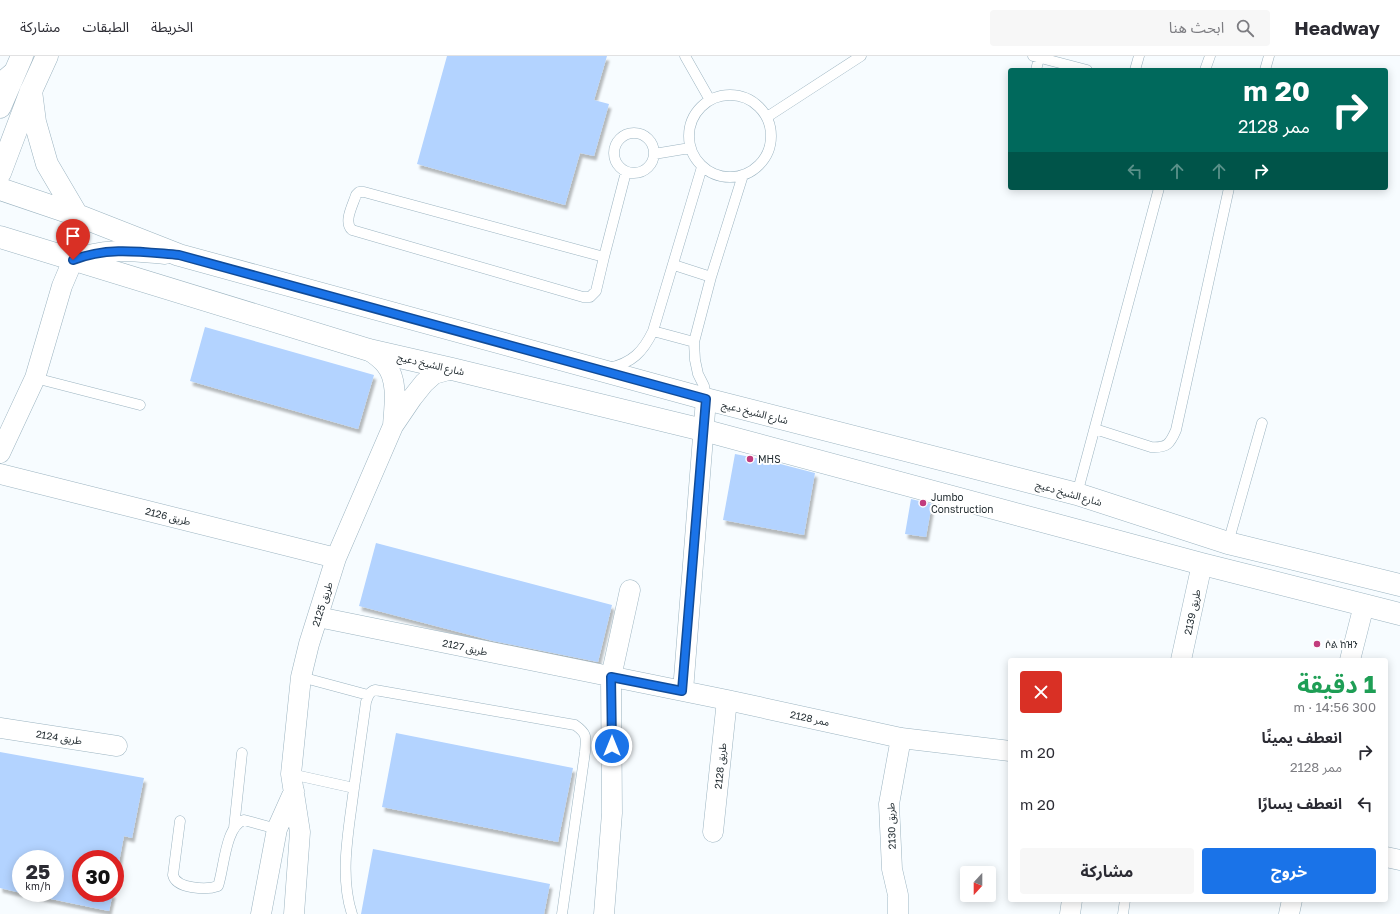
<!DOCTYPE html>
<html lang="ar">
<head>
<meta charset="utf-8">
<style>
	:root { --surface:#fff; --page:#f7f7f7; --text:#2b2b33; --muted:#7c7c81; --line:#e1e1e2; --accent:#1a73e8 }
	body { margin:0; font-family:"Golos Text","Noto Sans Arabic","Noto Sans Ethiopic",sans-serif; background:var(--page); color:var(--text); direction:rtl; height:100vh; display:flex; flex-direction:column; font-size:15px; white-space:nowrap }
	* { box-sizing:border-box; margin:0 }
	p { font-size:13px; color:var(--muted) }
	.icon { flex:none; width:22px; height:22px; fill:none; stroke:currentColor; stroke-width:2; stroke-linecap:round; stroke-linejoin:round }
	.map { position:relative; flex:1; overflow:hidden; direction:ltr }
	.panel { position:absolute; left:1008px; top:602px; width:380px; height:244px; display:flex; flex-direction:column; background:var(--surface); border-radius:4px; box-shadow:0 2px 10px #0003; direction:rtl }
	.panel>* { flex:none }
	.banner { position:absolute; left:1008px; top:12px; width:380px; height:122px; border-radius:4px; box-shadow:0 2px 10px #0003; direction:rtl; background:#00695c; color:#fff; overflow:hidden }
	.needle { width:26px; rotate:201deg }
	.controls { position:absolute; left:960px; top:810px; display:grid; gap:8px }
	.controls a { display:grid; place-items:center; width:36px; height:36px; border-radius:4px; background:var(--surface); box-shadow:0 2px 10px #0003; font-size:20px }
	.speed { position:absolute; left:12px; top:794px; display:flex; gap:8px; font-size:20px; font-weight:700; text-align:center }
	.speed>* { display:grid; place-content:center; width:52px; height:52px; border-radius:50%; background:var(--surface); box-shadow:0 2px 10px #0003; line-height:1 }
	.speed small { font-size:10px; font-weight:400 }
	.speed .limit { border:6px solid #d22; background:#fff; color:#111 }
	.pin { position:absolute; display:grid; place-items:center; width:34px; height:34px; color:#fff; margin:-41px -17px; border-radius:50% 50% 50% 0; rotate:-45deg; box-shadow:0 0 4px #0007 }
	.pin .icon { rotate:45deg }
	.me { position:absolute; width:44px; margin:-22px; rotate:0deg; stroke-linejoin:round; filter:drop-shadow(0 0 3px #0008) }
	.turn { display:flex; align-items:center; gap:14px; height:84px; padding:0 12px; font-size:18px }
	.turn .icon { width:52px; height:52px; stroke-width:2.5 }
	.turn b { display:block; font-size:28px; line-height:34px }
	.lanes { display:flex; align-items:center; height:38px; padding:0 12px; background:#0003; justify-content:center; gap:20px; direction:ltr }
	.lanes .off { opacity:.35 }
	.round { display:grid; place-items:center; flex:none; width:42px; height:42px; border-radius:4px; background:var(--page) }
	.overview { display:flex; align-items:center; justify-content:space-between; height:68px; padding:0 12px }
	h1 { font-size:24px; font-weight:700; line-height:30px; color:#1e9e55 }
	.button { display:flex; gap:8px; margin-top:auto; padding:8px 12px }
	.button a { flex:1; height:46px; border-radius:4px; background:var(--accent); color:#fff; font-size:16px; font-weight:700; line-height:46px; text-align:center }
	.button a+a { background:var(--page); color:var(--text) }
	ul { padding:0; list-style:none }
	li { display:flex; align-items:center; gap:12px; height:52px; padding:0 12px }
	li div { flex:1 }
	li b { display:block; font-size:15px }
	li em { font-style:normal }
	header { display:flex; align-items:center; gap:24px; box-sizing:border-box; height:56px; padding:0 20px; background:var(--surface); border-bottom:1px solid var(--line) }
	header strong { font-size:19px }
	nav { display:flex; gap:22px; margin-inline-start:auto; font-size:14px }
	.search { width:280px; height:36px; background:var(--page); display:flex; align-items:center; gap:10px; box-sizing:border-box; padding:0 14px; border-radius:4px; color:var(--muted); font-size:15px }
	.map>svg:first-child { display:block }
</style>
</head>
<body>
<header>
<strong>Headway</strong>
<div class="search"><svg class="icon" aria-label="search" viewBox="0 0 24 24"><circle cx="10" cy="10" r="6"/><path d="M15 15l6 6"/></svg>ابحث هنا</div>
<nav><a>الخريطة</a><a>الطبقات</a><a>مشاركة</a></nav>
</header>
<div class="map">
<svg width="1400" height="858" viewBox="0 0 1400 858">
	<defs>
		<filter id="shadow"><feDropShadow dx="2.5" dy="4.5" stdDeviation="1" flood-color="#0004"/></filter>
	</defs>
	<rect width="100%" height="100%" fill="#f7fcff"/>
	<path fill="#b3d3ff" filter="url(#shadow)" d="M447,0H607L594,44L609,48L594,100L580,97L565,149L417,108Z
		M205,271L374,319L358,373L190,325Z
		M735,398L761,403L815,417L804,479L723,464Z
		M911,443L932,448L926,481L905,478Z
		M376,487L612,549L598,606L493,585L359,550Z
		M396,677L573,712L558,786L382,751Z
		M0,696L144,722L132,782L124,780L115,827V803H81V837H113L109,855L22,837H55V803H21V837L0,832Z
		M373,793L550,828L544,858H361Z"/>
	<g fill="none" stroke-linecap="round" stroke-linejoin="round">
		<defs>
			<path id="service" d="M685,0L710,44
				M1033,0L1087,14
				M1036,14L1039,2
				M1135,14L1139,0
				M1205,14L1210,0
				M1265,14L1269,0
				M689 80a41 41 0 1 1 82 0a41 41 0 1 1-82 0Z
				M767,61L861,0
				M614 97a20 20 0 1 1 40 0a20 20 0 1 1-40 0Z
				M654,98L690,92
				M604,201L596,235L590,241H583L352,174C343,166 353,149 356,139L359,136H364L604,201L626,116
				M674,209L711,221
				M653,275L694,286
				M609,312C632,307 643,296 653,275L702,111
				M35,322L140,349
				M706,343L704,330L698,318L695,304L694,286L711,221L743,119
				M1095,373L1151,391C1167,392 1170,388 1176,374L1229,132
				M1077,438L1159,132
				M1228,487L1262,367
				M301,621L368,639
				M291,718L354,732L366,646C368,640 369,636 375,634L575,669C588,678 586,682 585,696L562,858
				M180,765L173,819C176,833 207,834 218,830C224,814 225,770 244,764L277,773
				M234,772L242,697
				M352,858C339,818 349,773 354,732
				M1123,858L1125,844"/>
			<path id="minor" d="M369,294C375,299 382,303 386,309C399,325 394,352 393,370
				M0,397L35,322L62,230L73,204C106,191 131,195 165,198
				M0,418L336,502
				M318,561L727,644L901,682L1010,695
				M1181,604L1202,508
				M1350,604L1364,549
				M683,635L706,343
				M0,672L117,690
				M713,776L727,644
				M1386,801L1400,804
				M261,858L277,773L294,735
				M294,858L300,776L291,718L301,621L309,588L336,502L393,370L412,342L424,327L434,318L452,313
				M604,858L612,757L611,621L630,534
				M898,858V839L892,813L889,748L901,682
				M1070,858L1072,844
				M1289,858L1292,844"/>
			<path id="tertiary" d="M0,51L22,0
				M0,117L31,35L47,0"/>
			<path id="primary" d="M0,29L14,17
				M31,35L35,66L47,108L77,159
				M0,133L77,159L179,199L706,343L1077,438L1228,487L1400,529
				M0,181L369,294L452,313L703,374L1202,508L1400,558"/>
		</defs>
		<use href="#service" stroke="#9cb4c1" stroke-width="11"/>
		<use href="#minor" stroke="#9cb4c1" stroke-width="21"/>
		<use href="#tertiary" stroke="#9cb4c1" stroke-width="23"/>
		<use href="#primary" stroke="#9cb4c1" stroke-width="23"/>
		<use href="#service" stroke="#fff" stroke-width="10"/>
		<use href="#minor" stroke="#fff" stroke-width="20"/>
		<use href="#tertiary" stroke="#fff" stroke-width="22"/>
		<use href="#primary" stroke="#fff" stroke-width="22"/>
	</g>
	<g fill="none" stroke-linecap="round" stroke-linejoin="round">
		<defs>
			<path id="route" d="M73,204C109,190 142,196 179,199L706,343L682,635L611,621L612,690"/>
		</defs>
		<use href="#route" stroke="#114b97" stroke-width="10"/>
		<use href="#route" stroke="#1a73e8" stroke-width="7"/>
	</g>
	<g fill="#c23c7d" stroke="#fff" stroke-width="1.5">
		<circle cx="750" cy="403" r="4"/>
		<circle cx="923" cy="447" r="4"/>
		<circle cx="1317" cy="588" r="4"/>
	</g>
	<g text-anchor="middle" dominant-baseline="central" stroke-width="4" stroke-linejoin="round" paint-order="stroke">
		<g font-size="10" fill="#232d32" stroke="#fff">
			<text transform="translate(431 308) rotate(13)">شارع الشيخ دعيج</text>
			<text transform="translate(755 356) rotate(14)">شارع الشيخ دعيج</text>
			<text transform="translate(1069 437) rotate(16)">شارع الشيخ دعيج</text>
			<text transform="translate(168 460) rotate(14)">طريق 2126</text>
			<text transform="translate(322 548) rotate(-72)">طريق 2125</text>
			<text transform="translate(1192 556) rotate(-78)">طريق 2139</text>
			<text transform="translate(465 591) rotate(12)">طريق 2127</text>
			<text transform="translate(810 662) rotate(12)">ممر 2128</text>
			<text transform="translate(59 681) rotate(9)">طريق 2124</text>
			<text transform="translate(720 710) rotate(-84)">طريق 2128</text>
			<text transform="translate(891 770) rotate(-92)">طريق 2130</text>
		</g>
		<g font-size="10" fill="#232d32" stroke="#fff" text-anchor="start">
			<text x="758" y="403">MHS</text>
			<text x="931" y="441">Jumbo<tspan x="931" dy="12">Construction</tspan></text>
			<text x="1325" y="588">ሶል ከዝን</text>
		</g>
	</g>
</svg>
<div class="controls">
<a><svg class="needle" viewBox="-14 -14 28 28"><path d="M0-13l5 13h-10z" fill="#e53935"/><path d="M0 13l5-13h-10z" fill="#7c7c81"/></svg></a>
</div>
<div class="speed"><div>25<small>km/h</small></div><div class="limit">30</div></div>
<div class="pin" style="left:73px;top:204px;background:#d93025"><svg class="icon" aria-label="arrive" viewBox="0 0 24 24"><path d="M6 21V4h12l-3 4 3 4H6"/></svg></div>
<svg class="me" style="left:612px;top:690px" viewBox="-20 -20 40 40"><circle r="17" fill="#1a73e8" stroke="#fff" stroke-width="3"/><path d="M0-11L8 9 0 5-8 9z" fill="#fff"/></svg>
<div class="banner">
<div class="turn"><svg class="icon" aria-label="right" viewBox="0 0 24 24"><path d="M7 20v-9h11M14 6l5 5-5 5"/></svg><div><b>20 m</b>ممر 2128</div></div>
<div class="lanes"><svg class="icon off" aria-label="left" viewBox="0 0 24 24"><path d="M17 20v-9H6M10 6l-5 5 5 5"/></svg><svg class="icon off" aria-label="ahead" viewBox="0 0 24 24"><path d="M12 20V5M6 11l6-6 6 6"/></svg><svg class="icon off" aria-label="ahead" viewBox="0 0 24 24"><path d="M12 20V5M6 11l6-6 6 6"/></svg><svg class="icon" aria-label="right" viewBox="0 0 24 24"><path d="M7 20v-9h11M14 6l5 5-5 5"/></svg></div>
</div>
<section class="panel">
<div class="overview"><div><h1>1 دقيقة</h1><p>300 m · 14:56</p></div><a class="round" style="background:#d93025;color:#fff"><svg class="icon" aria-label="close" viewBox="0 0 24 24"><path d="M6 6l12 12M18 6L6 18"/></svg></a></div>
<ul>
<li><svg class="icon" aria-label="right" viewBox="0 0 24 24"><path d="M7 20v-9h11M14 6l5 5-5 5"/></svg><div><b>انعطف يمينًا</b><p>ممر 2128</p></div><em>20 m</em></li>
<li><svg class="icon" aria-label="left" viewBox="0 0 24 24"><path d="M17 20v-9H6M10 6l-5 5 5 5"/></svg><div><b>انعطف يسارًا</b></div><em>20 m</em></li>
</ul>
<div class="button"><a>خروج</a><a>مشاركة</a></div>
</section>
</div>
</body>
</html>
